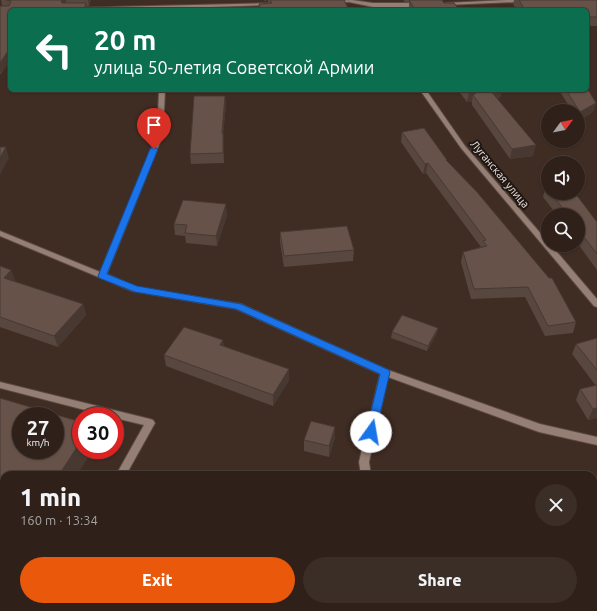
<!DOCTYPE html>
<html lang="en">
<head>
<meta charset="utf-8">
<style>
	:root { --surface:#2f211a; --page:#3b2e27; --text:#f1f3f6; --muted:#a7a3a2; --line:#4a3e39; --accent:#ea580c }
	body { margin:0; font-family:Ubuntu,sans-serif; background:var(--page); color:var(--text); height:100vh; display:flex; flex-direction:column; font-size:15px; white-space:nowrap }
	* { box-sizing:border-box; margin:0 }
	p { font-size:13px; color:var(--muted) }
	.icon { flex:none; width:22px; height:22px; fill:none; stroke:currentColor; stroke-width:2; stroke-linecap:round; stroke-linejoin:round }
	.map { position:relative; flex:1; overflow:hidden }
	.sheet { position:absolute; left:0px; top:471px; width:597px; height:140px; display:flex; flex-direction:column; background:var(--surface); border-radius:12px 12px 0 0; box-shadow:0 1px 3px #0004,0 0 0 1px var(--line) }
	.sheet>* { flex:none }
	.hud { position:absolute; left:8px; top:8px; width:581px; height:84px; border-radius:6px; box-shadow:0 1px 3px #0004,0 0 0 1px var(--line); background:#0b6e4f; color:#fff; overflow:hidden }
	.needle { width:26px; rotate:58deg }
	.tools { position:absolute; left:541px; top:104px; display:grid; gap:8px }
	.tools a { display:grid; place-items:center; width:44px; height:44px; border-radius:50%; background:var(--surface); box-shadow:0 1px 3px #0004,0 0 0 1px var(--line); font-size:20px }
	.speed { position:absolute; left:12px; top:407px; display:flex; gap:8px; font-size:20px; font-weight:700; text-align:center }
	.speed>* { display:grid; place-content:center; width:52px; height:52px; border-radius:50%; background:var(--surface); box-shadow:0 1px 3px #0004,0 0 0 1px var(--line); line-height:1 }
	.speed small { font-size:10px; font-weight:400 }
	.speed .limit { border:6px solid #d22; background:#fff; color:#111 }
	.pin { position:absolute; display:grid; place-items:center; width:34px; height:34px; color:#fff; margin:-41px -17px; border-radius:50% 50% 50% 0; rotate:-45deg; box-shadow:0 0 4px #0007 }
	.pin .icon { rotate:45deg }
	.me { position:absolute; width:44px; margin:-22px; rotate:13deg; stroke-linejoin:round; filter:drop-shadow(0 0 3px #0008) }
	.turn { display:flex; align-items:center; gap:14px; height:84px; padding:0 20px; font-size:18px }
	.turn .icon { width:52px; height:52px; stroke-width:2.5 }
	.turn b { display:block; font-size:28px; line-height:34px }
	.round { display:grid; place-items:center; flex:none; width:42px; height:42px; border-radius:21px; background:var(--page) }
	.head { display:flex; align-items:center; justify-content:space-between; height:68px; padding:0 20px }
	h1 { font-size:24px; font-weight:800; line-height:30px }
	.cta { display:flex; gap:8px; margin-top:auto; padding:8px 20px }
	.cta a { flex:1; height:46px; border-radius:24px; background:var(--accent); color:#fff; font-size:16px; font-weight:800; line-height:46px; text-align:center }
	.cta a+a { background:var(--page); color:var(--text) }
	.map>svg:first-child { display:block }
</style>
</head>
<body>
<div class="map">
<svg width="597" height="611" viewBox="0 0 597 611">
	<rect width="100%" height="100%" fill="#3f2c23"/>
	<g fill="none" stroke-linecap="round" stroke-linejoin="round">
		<defs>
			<path id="service" d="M0,382L150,419L153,420L155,423L126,475H116L144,425L115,418V416H108L0,388Z"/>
			<path id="minor" d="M352,0L373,3H419L422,5L419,7H373L349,2L333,3L331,2L333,1Z
				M506,0H544L542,1L445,5L443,4L445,3Z
				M272,3V5H270L118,10H64L67,8Z
				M159,90H165L163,135L107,274L136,287L241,304L388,370L540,424L597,437V445L539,432L388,377L369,462L371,475H361L359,462L380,374L236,309L132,291L0,236V231L100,272L157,135Z
				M420,90H426L465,146L548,242V245H551L597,299V307L594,306L461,148Z
				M379,607H391L392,611H380Z"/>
		</defs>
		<use href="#service" stroke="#594942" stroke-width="2"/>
		<use href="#minor" stroke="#594942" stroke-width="2"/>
		<use href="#service" fill="#957e74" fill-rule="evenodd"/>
		<use href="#minor" fill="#957e74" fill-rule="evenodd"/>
	</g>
	<path fill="#58473e" d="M1,0H91L89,6H87V10H10V60L1,74H0V6H2Z
		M264,0H344L259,10V4L268,3V0L264,1Z
		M403,0H442L444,3L459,10H409V2H405Z
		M514,0H597V26H587V10H517L513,4Z
		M458,90H502L500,98H497L533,156L510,159L472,105V102H467Z
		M559,90H587L596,103L593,112L578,121V111H572Z
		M225,96L226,106L223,134L224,144V163L191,164L190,154Z
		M402,132L447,160V161L576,322L573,333L545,336L525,297L471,299L461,262L463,252L481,247L426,173L423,174L401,142Z
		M548,185V193H575L597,222V270L578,244V215H557L543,197L546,186Z
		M227,215L217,246L186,243L185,236L175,235L174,224Z
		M280,232L354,250L353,261L284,267L280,242Z
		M0,266L11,270L15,281H14L83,304L86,315L58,347L0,327Z
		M438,328L437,333L427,351L391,338L392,332Z
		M597,338V418L588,420L576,400L580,389L596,386L572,354L576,344Z
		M224,346L289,380L273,406L166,366L164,355Z
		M335,437L329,457L304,451V440Z"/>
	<path fill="#473932" d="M63,0H66L67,6L63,10L61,1Z
		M88,0H91L89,6Z
		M86,3L87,10H84Z
		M10,48V60L1,74L0,70V63Z
		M490,90H502L500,98L488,100Z
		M479,91L473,95L472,102H467L469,92Z
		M225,96L226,106L223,134L224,144V163L222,133Z
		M596,103L593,112L578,121L580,112Z
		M536,145L533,156L510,159L512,149Z
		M6,147L9,158L0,175V158Z
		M428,163L426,173L423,174L425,164Z
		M226,204L227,215L217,246L216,236Z
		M11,270L15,281L7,289L4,278Z
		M83,304L86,315L58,347L54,336Z
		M438,328L437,333L427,351L428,346Z
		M223,340L225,350L220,345Z
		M289,369V380L273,406V395Z
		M597,408V418L588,420L593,409Z
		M335,427V437L329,457V446Z
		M81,441V450H93L77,475H59Z
		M281,607H287L286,611H279Z"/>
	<path fill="#665248" stroke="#473932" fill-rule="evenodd" d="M6,0H63L61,1L62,3H86L84,10H10V48L0,63V6H9L11,1Z
		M270,0H344L349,10H261L259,4L272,3Z
		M409,0H442L444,3H454L459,10H415Z
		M519,0H597V17H587V10H525Z
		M587,88L596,103L580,112L566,90H587Z
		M467,90H490L536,145L512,149L473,95L479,91L469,92Z
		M194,96H225L222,133H223V153L190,154Z
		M424,128L447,160H446L477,192L549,278H552L576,322L548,326L528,287L474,289L463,252L487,246L483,241L486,240L428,163L425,164L402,132Z
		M0,147H6L0,158Z
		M551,193H575L597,222V254L578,229V215H568Z
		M183,200L226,204L216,236L185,233L187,225L174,224Z
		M347,226L354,250L284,256L280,232Z
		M0,266L11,270L4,278L83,304L54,336L0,317Z
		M402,315L438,328L428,346L392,332Z
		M184,327L223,340L220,345L289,369L273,395L164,355Z
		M597,338V370L576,344Z
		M597,385V408L593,409L580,389Z
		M0,398L81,422V441L59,475H4V607H281L279,611H0ZM21,416H55V450H21Z
		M311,421L335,427L329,446L304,440Z"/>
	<path fill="#1a73e8" stroke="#114b97" d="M154,147L158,149L107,274L137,286L241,304L389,370L390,372L375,435L371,437L367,435L366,432L380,374L236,309L135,292L99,278L98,276L150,149Z"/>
	<g text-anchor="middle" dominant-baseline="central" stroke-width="4" stroke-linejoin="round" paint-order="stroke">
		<g font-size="11" fill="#eee1dc" stroke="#1f1713">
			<text transform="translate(500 174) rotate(50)">Луганская улица</text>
		</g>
	</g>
</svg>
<div class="tools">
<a><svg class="needle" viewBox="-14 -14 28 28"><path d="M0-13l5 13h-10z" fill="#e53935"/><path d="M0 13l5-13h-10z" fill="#a7a3a2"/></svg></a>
<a><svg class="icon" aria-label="sound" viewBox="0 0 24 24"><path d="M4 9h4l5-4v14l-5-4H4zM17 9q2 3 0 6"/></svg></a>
<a><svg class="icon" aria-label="search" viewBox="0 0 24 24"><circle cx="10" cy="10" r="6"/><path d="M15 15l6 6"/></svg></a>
</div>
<div class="speed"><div>27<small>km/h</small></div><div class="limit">30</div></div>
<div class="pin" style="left:154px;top:149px;background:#d93025"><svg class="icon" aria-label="arrive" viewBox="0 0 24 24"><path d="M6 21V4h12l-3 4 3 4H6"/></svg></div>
<svg class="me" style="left:371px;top:432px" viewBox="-20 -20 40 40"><circle r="19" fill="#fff"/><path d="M0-13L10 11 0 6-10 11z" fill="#1a73e8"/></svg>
<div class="hud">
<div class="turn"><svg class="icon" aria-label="left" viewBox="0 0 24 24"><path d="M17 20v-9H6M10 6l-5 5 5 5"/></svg><div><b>20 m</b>улица 50-летия Советской Армии</div></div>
</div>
<section class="sheet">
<div class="head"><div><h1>1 min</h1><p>160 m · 13:34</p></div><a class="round"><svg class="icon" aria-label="close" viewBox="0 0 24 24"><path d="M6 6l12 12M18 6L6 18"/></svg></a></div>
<div class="cta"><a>Exit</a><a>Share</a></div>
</section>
</div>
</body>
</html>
